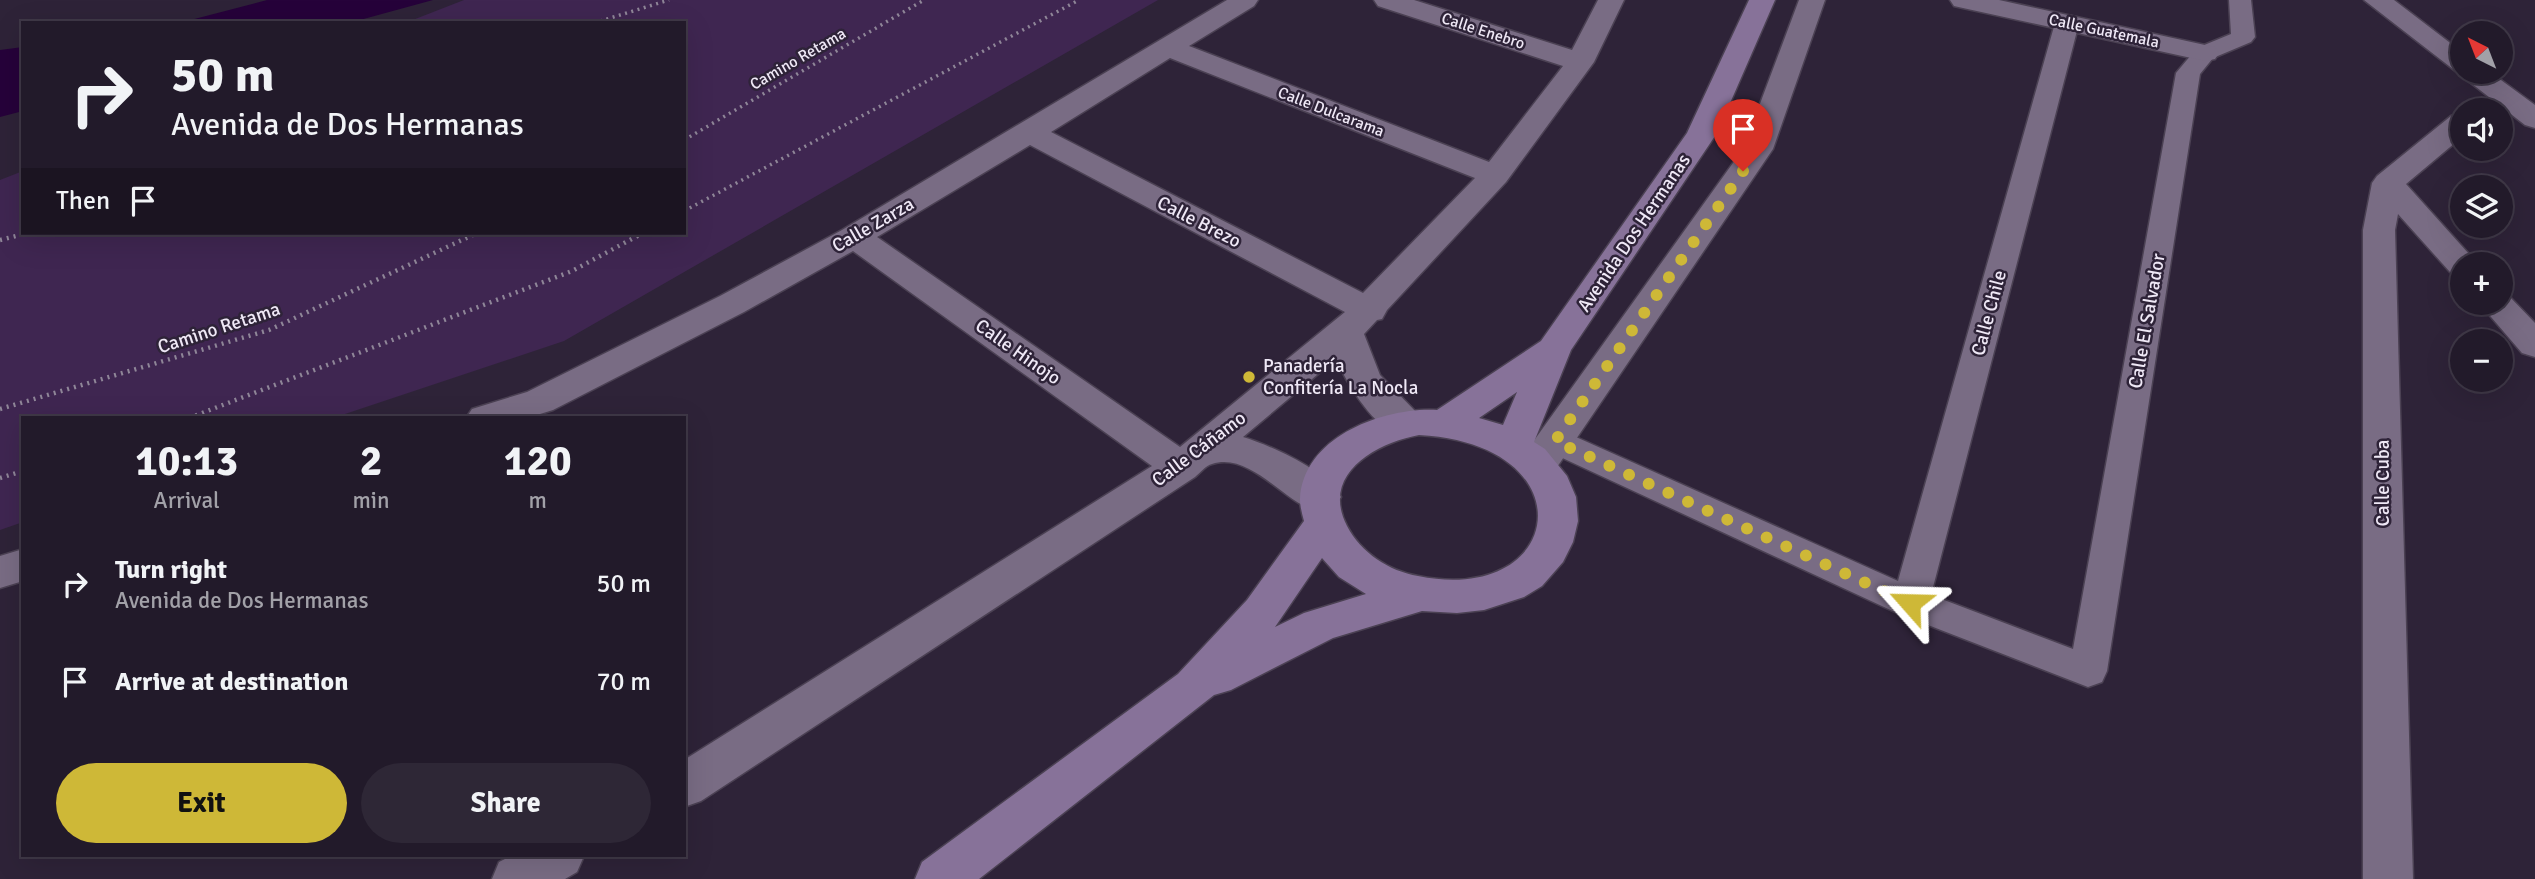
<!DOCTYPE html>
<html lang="en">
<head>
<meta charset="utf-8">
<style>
	:root { --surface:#221a2a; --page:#2e2736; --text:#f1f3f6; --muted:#a2a1a8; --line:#3f3847; --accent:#ceb837 }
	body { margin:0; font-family:Signika,sans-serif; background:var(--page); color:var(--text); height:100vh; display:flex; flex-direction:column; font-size:26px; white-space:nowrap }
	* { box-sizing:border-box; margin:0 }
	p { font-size:23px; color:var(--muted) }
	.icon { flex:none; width:38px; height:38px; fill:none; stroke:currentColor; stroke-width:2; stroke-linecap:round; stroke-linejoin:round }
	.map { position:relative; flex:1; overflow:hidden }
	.drawer { position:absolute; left:21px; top:416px; width:665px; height:441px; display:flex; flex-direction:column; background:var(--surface); border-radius:0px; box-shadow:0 7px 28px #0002,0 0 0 2px var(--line) }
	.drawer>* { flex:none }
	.guide { position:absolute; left:21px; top:21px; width:665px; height:214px; border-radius:0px; box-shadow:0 7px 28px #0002,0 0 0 2px var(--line); background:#221a2a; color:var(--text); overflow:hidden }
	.needle { width:46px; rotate:318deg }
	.controls { position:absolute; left:2450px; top:21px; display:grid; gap:14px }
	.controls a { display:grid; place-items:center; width:63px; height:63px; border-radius:50%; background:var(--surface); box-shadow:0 7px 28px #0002,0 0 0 2px var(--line); font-size:35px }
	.pin { position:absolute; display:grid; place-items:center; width:60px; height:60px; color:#fff; margin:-72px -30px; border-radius:50% 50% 50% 0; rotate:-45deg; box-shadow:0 0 7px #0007 }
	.pin .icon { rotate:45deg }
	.me { position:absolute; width:77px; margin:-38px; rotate:295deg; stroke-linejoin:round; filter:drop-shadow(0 0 5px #0008) }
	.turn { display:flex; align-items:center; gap:24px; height:147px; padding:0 35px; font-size:32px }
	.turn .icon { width:91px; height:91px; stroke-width:2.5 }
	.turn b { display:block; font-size:49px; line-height:60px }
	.then { display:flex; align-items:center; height:66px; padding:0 35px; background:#0003; gap:14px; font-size:26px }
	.eta { display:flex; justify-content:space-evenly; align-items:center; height:119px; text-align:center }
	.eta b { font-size:42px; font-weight:800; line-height:49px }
	.action { display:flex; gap:14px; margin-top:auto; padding:14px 35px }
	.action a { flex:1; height:80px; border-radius:42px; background:var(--accent); color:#111; font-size:28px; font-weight:800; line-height:80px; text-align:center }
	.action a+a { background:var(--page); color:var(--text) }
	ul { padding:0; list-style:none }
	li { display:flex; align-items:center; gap:21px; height:98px; padding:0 35px }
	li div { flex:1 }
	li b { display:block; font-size:26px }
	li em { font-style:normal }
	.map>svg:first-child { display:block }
</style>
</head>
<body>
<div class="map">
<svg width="2535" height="879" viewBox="0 0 2535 879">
	<rect width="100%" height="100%" fill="#2e2338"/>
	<path fill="#3f2651" d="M464,0H1158L564,341L333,418H23V522L0,530V180L23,171V233H684V23H405Z"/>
	<path fill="#26023a" d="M267,0H433L349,23H179Z
		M23,47V111L0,117V50Z"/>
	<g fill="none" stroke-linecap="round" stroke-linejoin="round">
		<defs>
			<path id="pedestrian" d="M2229,0H2251L2255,37L2251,42L2213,58L2200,74L2107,671L2102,682L2088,687L1897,613L1543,449L1538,441L1543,433L1555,429L1567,433L1898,581L2055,23L2059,18H2075L2079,23L1931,595L2073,649L2176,73L2197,48L2231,34Z"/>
			<path id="minor" d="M1227,0H1258L1254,6L1189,46L1489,162L1563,66L1378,6L1374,0H1414L1572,50L1598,0H1624L1594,62L1506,182L1387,310L1382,319L1377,320L1364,334L1380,375L1419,415L1425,424L1419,433C1410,436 1402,439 1393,433C1370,421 1346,382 1336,359L1243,437C1272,446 1326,470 1341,497L1335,507C1330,509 1324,512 1319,511C1288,508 1252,451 1212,464C1206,465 1200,473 1195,477L701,801L684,807V760L1152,466L853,251L744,312L553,410L527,418H466L472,409L527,392L720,296L842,230ZM1170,58L1475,178L1363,293L1051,132ZM1030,145L1345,312L1180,447L877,237Z
				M1799,0H1825L1773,149L1551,476L1537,480L1523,476L1517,466L1523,456L1743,149Z
				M1950,0H1999L2205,45L2215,47L2219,53L2215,59L2205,61L1963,8L1954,6Z
				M2364,0H2394L2462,52V72H2490L2535,105V128L2525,125Z
				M2462,113V137L2406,184L2478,264H2462V275L2450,272L2398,214L2395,230L2413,879H2363V230L2372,183L2377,176L2451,116Z
				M2501,293L2508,295L2535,323V357L2522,353L2479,303H2501Z
				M23,549V581L0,588V556Z
				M511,856H584L577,872L565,879H492L499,862Z"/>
			<path id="secondary" d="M1749,0H1775L1717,133L1571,350L1534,442L1545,449L1567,476L1576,497L1578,521L1573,542L1563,562L1542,586L1524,597L1484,610L1457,613L1422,611L1333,638L1231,690L1214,695L979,879H915L922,862L1178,674L1247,600L1304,521C1302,514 1300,506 1300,499C1303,436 1385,407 1437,410L1541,341L1687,133ZM1517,392L1503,425L1479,418ZM1419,435C1589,444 1566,606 1418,576C1389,571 1361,553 1347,526C1320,474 1376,443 1419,435ZM1322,558L1339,577L1366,594L1304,613L1275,627Z"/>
		</defs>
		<use href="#pedestrian" stroke="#4b4153" stroke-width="3"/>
		<use href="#minor" stroke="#4b4153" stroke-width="3"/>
		<use href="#secondary" stroke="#4b4153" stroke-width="3"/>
		<path stroke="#8f8698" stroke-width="3.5" stroke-dasharray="2 4.5" stroke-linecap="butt" d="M594,23L669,0
			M684,140L924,0
			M684,211L1079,0"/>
		<path stroke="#8f8698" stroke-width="4.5" stroke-dasharray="2 5" stroke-linecap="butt" d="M0,240L28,233
			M0,409L269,330L477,233
			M189,418L572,271L643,233
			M0,478L23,471"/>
		<use href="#pedestrian" fill="#796c84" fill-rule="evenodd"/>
		<use href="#minor" fill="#796c84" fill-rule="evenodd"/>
		<use href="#secondary" fill="#877299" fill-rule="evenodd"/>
	</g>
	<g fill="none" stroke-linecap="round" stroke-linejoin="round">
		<path stroke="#ceb837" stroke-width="12" stroke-dasharray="0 21.6" d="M1743,171L1555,441L1910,603"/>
	</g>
	<circle fill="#ceb837" stroke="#2e2338" stroke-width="2.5" cx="1249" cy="377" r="7"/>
	<g text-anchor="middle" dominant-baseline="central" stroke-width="5" stroke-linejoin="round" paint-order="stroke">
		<g font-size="16" fill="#efe8f6" stroke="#2e2338">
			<text transform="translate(1483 31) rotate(18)">Calle Enebro</text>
			<text transform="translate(2104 31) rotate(12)">Calle Guatemala</text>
			<text transform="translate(798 59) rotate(-30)">Camino Retama</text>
			<text transform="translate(1331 112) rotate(21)">Calle Dulcarama</text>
		</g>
		<g font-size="19" fill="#efe8f6" stroke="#2e2338">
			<text transform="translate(1199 222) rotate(27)">Calle Brezo</text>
			<text transform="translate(873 225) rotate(-30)">Calle Zarza</text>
			<text transform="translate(1634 233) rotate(-56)">Avenida Dos Hermanas</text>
			<text transform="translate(1989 313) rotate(-75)">Calle Chile</text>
			<text transform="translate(2147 321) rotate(-80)">Calle El Salvador</text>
			<text transform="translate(219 328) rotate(-18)">Camino Retama</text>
			<text transform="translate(1018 352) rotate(35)">Calle Hinojo</text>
			<text transform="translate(1199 449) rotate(-37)">Calle Cáñamo</text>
			<text transform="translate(2383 483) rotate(-90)">Calle Cuba</text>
		</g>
		<g font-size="19" fill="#efe8f6" stroke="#2e2338" text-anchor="start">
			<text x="1263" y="366">Panadería<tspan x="1263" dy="22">Confitería La Nocla</tspan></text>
		</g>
	</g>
</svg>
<div class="controls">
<a><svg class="needle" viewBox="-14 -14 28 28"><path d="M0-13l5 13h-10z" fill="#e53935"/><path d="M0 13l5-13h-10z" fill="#a2a1a8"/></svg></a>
<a><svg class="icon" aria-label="sound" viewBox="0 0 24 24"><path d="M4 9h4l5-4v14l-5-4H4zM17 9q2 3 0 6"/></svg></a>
<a><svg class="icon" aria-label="layers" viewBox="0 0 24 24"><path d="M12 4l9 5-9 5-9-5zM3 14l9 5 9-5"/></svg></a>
<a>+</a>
<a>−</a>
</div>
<div class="pin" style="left:1743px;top:171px;background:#d93025"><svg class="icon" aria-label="arrive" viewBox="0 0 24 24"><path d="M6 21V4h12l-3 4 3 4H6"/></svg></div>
<svg class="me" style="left:1910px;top:603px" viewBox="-20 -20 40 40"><path d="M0-17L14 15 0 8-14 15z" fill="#ceb837" stroke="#fff" stroke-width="4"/></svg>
<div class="guide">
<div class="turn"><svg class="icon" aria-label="right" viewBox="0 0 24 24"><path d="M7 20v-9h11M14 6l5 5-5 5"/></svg><div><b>50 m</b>Avenida de Dos Hermanas</div></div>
<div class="then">Then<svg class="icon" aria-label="arrive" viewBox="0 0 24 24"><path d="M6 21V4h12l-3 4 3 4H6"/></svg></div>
</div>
<section class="drawer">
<div class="eta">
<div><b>10:13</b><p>Arrival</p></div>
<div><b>2</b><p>min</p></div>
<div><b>120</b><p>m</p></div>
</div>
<ul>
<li><svg class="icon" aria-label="right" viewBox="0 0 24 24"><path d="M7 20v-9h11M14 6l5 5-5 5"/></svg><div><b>Turn right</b><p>Avenida de Dos Hermanas</p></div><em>50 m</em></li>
<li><svg class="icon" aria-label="arrive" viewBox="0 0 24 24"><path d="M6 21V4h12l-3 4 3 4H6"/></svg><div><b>Arrive at destination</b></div><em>70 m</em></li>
</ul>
<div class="action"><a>Exit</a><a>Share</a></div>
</section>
</div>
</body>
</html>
